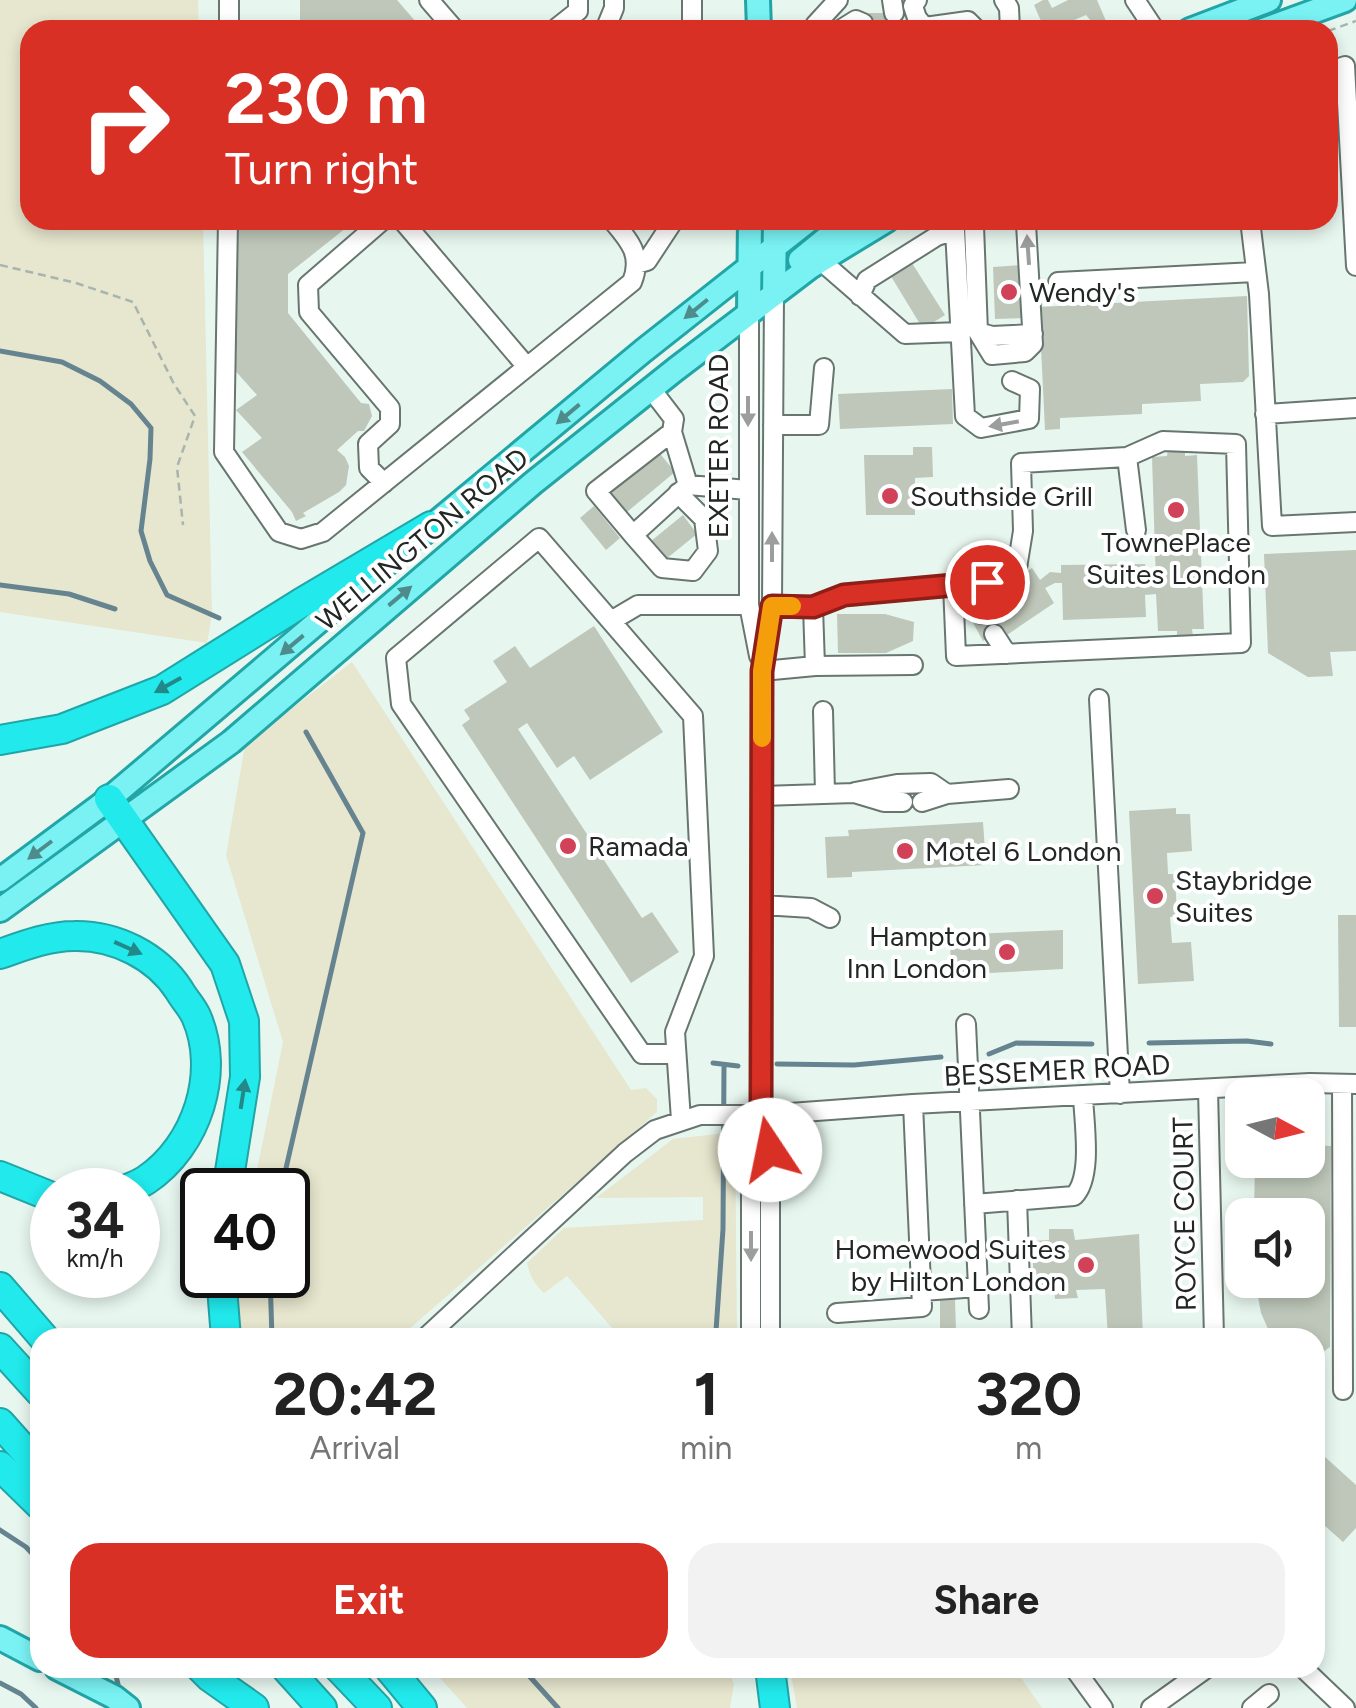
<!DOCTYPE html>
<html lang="en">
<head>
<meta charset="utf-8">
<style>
	:root { --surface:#fff; --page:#f2f2f2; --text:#222; --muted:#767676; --accent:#d93025 }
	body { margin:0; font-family:Figtree,sans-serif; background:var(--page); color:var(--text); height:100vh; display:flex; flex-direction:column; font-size:38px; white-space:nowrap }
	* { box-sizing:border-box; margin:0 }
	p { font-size:32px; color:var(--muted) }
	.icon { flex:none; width:55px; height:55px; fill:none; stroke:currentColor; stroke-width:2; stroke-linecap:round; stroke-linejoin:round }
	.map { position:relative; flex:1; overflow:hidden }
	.details { position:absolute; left:30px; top:1328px; width:1295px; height:350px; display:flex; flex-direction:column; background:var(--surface); border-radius:30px; box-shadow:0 5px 15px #0003 }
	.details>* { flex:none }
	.top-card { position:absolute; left:20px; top:20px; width:1318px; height:210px; border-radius:30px; box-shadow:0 5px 15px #0003; background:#d93025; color:#fff; overflow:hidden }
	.needle { width:65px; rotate:97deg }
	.controls { position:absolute; left:1225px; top:1078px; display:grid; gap:20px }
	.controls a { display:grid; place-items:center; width:100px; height:100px; border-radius:20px; background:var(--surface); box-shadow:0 5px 15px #0003; font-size:50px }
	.speed { position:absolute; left:30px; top:1168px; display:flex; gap:20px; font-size:50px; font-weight:700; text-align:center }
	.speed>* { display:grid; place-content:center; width:130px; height:130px; border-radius:50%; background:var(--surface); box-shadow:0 5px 15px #0003; line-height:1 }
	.speed small { font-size:25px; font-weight:400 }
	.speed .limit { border:5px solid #111; border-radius:15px; background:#fff; color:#111 }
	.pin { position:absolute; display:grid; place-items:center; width:85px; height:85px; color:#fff; margin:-42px; border:5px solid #fff; border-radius:50%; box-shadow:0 2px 10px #0007 }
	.me { position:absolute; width:110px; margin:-55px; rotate:349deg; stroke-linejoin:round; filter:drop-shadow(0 0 8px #0008) }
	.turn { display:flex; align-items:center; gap:35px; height:210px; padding:0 40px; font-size:45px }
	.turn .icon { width:130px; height:130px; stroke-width:2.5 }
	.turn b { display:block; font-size:70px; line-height:85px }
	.eta { display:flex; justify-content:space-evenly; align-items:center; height:170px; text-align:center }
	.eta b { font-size:60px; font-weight:700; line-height:70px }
	.button { display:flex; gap:20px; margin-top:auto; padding:20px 40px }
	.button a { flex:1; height:115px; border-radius:30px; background:var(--accent); color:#fff; font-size:40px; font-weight:700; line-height:115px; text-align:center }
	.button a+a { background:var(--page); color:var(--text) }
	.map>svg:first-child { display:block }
</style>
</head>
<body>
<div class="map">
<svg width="1356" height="1708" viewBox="0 0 1356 1708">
	<rect width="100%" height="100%" fill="#e7f7ef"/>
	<path fill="#e7e6ce" d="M0,0H198L199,30H30V220H203L212,615L207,643L0,612Z
		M352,662L631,1090L646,1088L657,1099V1112L400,1337H238V1275H288V1190H253L283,1042L226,855L245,745Z
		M735,1132L737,1337H620L567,1276L544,1293C534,1284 530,1276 527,1263L564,1228L703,1220V1197L596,1198L673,1139Z
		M431,1668H728L734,1684L730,1708H467Z
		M790,1668H1014L1042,1708H797Z"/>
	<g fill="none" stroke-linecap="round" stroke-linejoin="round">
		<path stroke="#668490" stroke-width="5" d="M0,351L62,362L100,381L131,404L151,428L150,459L141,531L150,561L167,595L219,618
			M0,585L69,594L115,609
			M1149,1043L1247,1041L1271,1044
			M989,1054L1016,1043L1092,1044
			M713,1063L738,1066
			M777,1064L854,1065L941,1057
			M281,1190L363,833L306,732
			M270,1275L272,1338
			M716,1331L723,1229L724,1065
			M0,1530L26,1547L40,1562
			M114,1668L118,1684
			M522,1668L558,1708
			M0,1683L21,1694L36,1708"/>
	</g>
	<path fill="#bec7ba" d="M300,0H397L423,30H300Z
		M1043,0H1048L1052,8L1068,0H1097L1106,21L1102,26L1096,27L1086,15L1051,30H1045L1034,5Z
		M868,13H897V30H868Z
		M239,220H356L288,274V313L361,403L369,404L372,416L364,431H358L337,450L345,457L349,466L346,485L339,492L303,513L306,516L296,521L292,512L242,452L262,438L236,410L257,395L231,366L230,312H236V222Z
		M910,260L945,315L923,329L889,273Z
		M1022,265L1024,318L995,319L993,267Z
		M1247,296L1249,376L1243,382L1200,384L1201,401L1142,404V414L1060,418V429L1045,430L1039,307Z
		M952,389L953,424L840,429L838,394Z
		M913,447H932L933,477L915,478V515H866L864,455H913Z
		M1168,448H1185V456L1197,455L1204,629H1192L1193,636L1177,637V631H1158L1156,594L1145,595L1146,617L1063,620L1062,583H1055L1045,588L1054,603L1007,635L1001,629L983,641L972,621L990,609L984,600L1032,568L1040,580L1050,572L1061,573V565L1145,564L1148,582L1156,583L1152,457L1167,456Z
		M657,450L675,472L627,512L608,490Z
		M594,506L620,538L606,550L580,518Z
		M683,515L697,534L666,559L651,541Z
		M1356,550V651L1330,652L1333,676L1308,677L1268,653L1264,554Z
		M837,614H885L914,622L913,641L886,653H838Z
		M594,626L663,732L590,780L574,756L557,768L527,723L518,729L642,918L652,912L679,952L631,983L462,725L470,719L464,710L507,682L493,661L515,646L530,668Z
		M1176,808V814H1190L1192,851L1167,853L1168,874H1175L1177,917H1170L1172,943L1191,942L1194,981L1138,984L1129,811Z
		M983,822L986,865L852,872V877L827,878L825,837L849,836L848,830Z
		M1338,915H1356V1027H1339Z
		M1063,930V969L951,975L950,935Z
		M1308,1145L1331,1146L1330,1347L1315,1358V1338H1272L1261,1313L1255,1280H1308V1215H1254L1255,1160H1308Z
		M1049,1229H1073L1075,1240L1139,1234L1143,1338H1108L1105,1289L1076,1290L1078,1298L1055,1299L1054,1289H1034L1032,1241L1049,1240Z
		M955,1299L956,1331L1005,1330V1338H885V1334L940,1333V1300Z
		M1324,1456L1356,1485V1528L1343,1542L1315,1517V1468Z"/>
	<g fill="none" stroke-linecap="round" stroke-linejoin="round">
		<path stroke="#c0cdc7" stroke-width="18" stroke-dasharray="18 9" stroke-linecap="butt" d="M894,30V13"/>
		<defs>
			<path id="minor" d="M429,0L455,30
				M692,0V30
				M892,0L894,13
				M917,0L913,6L917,18L927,30
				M1004,0L1009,8L1010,30
				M1135,0L1155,30
				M925,27L968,21L977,30
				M229,30V0
				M554,30L578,11V0
				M605,30L614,8V0
				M815,30V25L838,0
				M840,30L856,20L863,23V30
				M1328,72L1345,66L1356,266
				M228,220L224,452L279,532L301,539L323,532L632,282C643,255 629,240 612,220
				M383,220L308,285L309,312L390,408V424L368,444L369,468L384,483
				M402,220L527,367
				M947,220L955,230L965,416L981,428L1029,419L1030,389L1012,381
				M1250,220L1259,294L1272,526L1356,522
				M974,226L978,332L992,355L1025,352L1033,344L1026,224
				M821,261L905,334L960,332
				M637,264L647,261L674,220
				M1058,282L1255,272
				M860,296L867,280L937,236L955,230
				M749,313V605L759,656
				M978,332L992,336L1033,334
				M651,389L674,419L672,432
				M1265,414L1356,408
				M773,425H819L824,368
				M688,485L672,432L596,491L633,535L688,485L748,490
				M633,535L662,568L693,571L708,551L704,519L678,493
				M963,584L982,614
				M953,585L956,656L1241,643L1236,444L1163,441L1127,457
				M772,606L813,607L844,595L987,581L1017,568L1023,531L1021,463L1127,457L1136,530
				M611,621L638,605H749
				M994,634L1007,654
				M815,666L913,665
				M762,671L815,666L813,607
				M1099,699L1120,1094
				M823,711L825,793
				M855,792L897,784L931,783L947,794
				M762,796L854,793L884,802H903
				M922,802L947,794L1009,789
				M762,905L811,908L830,918
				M966,1024L979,1309
				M676,1054H642L401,704L396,658L539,538L693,716L704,956L675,1032L681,1120
				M1342,1084L1343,1390
				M1208,1089L1214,1338
				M1017,1200L1022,1338
				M974,1204L1074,1196C1093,1177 1084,1123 1083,1096
				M922,1291L978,1287
				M837,1313L922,1307L913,1104
				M425,1338L625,1153L655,1130L700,1115H761L913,1104L1310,1083L1356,1084
				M751,1338V1151L761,1116
				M770,1338V1150L761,1115L762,671L772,606L774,294
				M1074,1668L1103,1708
				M1303,1668L1345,1708
				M1151,1708L1207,1668
				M1252,1708L1269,1694"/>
			<path id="major" d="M758,0L759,30
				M1190,30L1269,0
				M1263,30L1345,0
				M800,260L849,220
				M774,294L775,220
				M749,313L750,220
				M420,536L643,351L809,220
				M0,880L109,799L392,559
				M0,910L231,742L533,483L676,369L810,267L887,220
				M0,1638L40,1659
				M57,1668L114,1697L128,1708"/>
			<path id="highway" d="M0,740L62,729L162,690L301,603L431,526
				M109,799L225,964L244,1021L245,1077L227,1190
				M0,954C23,946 49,936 74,936C115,935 157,956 179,990C184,999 192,1007 196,1016C221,1072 197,1146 146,1180C140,1184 132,1187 125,1190
				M0,1176L52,1197
				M221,1275L226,1338
				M0,1287L44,1338
				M0,1348L40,1392
				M0,1423L40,1468
				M0,1466L40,1505
				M201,1668L210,1677L254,1708
				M286,1668L322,1708
				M339,1668L377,1708
				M389,1668L422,1708
				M770,1668L775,1708"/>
		</defs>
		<use href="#minor" stroke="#687670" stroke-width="22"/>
		<use href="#major" stroke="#21a5a6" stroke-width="28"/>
		<use href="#highway" stroke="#21a5a6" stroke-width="32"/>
		<path stroke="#a8b4ae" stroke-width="2.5" stroke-dasharray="8 5" stroke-linecap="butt" d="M1328,31L1356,21
			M0,265L76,283L133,302L174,384L195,416L177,467L183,525
			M715,381L717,378"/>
		<use href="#minor" stroke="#fff" stroke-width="18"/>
		<use href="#major" stroke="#7af2f4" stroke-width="22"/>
		<use href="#highway" stroke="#21e9ec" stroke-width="28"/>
	</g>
	<defs><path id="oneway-solid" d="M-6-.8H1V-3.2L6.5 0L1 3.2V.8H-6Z" transform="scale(2.5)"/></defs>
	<g fill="#9c9e9d">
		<use href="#oneway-solid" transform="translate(1028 250) rotate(-94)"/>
		<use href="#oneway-solid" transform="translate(748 411) rotate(90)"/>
		<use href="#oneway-solid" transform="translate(1004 424) rotate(170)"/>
		<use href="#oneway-solid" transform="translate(772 547) rotate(-90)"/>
		<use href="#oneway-solid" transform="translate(751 1246) rotate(90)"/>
	</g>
	<g fill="#4e8c8c">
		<use href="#oneway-solid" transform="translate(696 309) rotate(141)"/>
		<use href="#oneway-solid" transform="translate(568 414) rotate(140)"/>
		<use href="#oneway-solid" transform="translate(400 596) rotate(-40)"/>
		<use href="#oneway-solid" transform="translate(292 645) rotate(140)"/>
		<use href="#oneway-solid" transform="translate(40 850) rotate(143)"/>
	</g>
	<g fill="#288">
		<use href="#oneway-solid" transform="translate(168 685) rotate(151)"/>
		<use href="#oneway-solid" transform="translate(128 948) rotate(24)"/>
		<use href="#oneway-solid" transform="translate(243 1094) rotate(-81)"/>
	</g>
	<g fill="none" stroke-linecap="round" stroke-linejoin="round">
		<defs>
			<path id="route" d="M770,1150L761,1115L762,671L772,606L813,607L844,595L987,582"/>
		</defs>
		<use href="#route" stroke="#8d1f18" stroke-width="25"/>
		<use href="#route" stroke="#d93025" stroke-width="18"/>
		<path stroke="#f59e0b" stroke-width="18" d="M762,738V671L772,606H792"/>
	</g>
	<g fill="#d14158" stroke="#fff" stroke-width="4">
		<circle cx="1009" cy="292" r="10"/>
		<circle cx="890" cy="496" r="10"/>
		<circle cx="1176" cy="510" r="10"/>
		<circle cx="568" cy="846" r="10"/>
		<circle cx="905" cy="851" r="10"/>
		<circle cx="1155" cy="896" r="10"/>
		<circle cx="1007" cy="952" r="10"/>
		<circle cx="1086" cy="1265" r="10"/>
	</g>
	<g text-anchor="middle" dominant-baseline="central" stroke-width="8" stroke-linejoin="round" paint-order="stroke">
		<g font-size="28" fill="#222725" stroke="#fff" text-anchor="start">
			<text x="1029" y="292">Wendy's</text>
			<text x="910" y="496">Southside Grill</text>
			<text x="1176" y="542" text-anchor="middle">TownePlace<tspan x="1176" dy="32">Suites London</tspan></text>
			<text x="588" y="846">Ramada</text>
			<text x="925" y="851">Motel 6 London</text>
			<text x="1175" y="880">Staybridge<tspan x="1175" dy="32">Suites</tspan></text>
			<text x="987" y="936" text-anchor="end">Hampton<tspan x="987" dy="32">Inn London</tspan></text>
			<text x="1066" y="1249" text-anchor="end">Homewood Suites<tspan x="1066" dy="32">by Hilton London</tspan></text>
		</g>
		<g font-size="28" fill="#222725" stroke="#fff">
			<text transform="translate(718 446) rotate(-90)">EXETER ROAD</text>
			<text transform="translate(422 539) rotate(-40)">WELLINGTON ROAD</text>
			<text transform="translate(1057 1070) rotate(-3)">BESSEMER ROAD</text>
			<text transform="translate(1184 1214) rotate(-91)">ROYCE COURT</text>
		</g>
	</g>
</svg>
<div class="controls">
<a><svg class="needle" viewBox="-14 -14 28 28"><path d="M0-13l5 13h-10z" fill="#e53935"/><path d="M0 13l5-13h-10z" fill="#767676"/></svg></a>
<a><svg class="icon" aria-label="sound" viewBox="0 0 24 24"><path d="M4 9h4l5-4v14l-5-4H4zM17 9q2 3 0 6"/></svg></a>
</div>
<div class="speed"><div>34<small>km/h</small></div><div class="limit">40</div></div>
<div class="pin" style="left:987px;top:582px;background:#d93025"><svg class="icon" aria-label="arrive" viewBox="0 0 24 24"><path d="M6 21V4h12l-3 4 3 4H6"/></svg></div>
<svg class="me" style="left:770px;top:1150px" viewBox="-20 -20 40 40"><circle r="19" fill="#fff"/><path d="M0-13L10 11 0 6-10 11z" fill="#d93025"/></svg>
<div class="top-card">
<div class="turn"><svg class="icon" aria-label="right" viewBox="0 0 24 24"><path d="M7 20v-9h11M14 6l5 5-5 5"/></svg><div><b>230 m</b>Turn right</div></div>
</div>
<section class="details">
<div class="eta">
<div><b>20:42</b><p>Arrival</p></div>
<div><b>1</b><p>min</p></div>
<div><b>320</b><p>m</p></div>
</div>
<div class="button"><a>Exit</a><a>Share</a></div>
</section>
</div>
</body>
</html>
